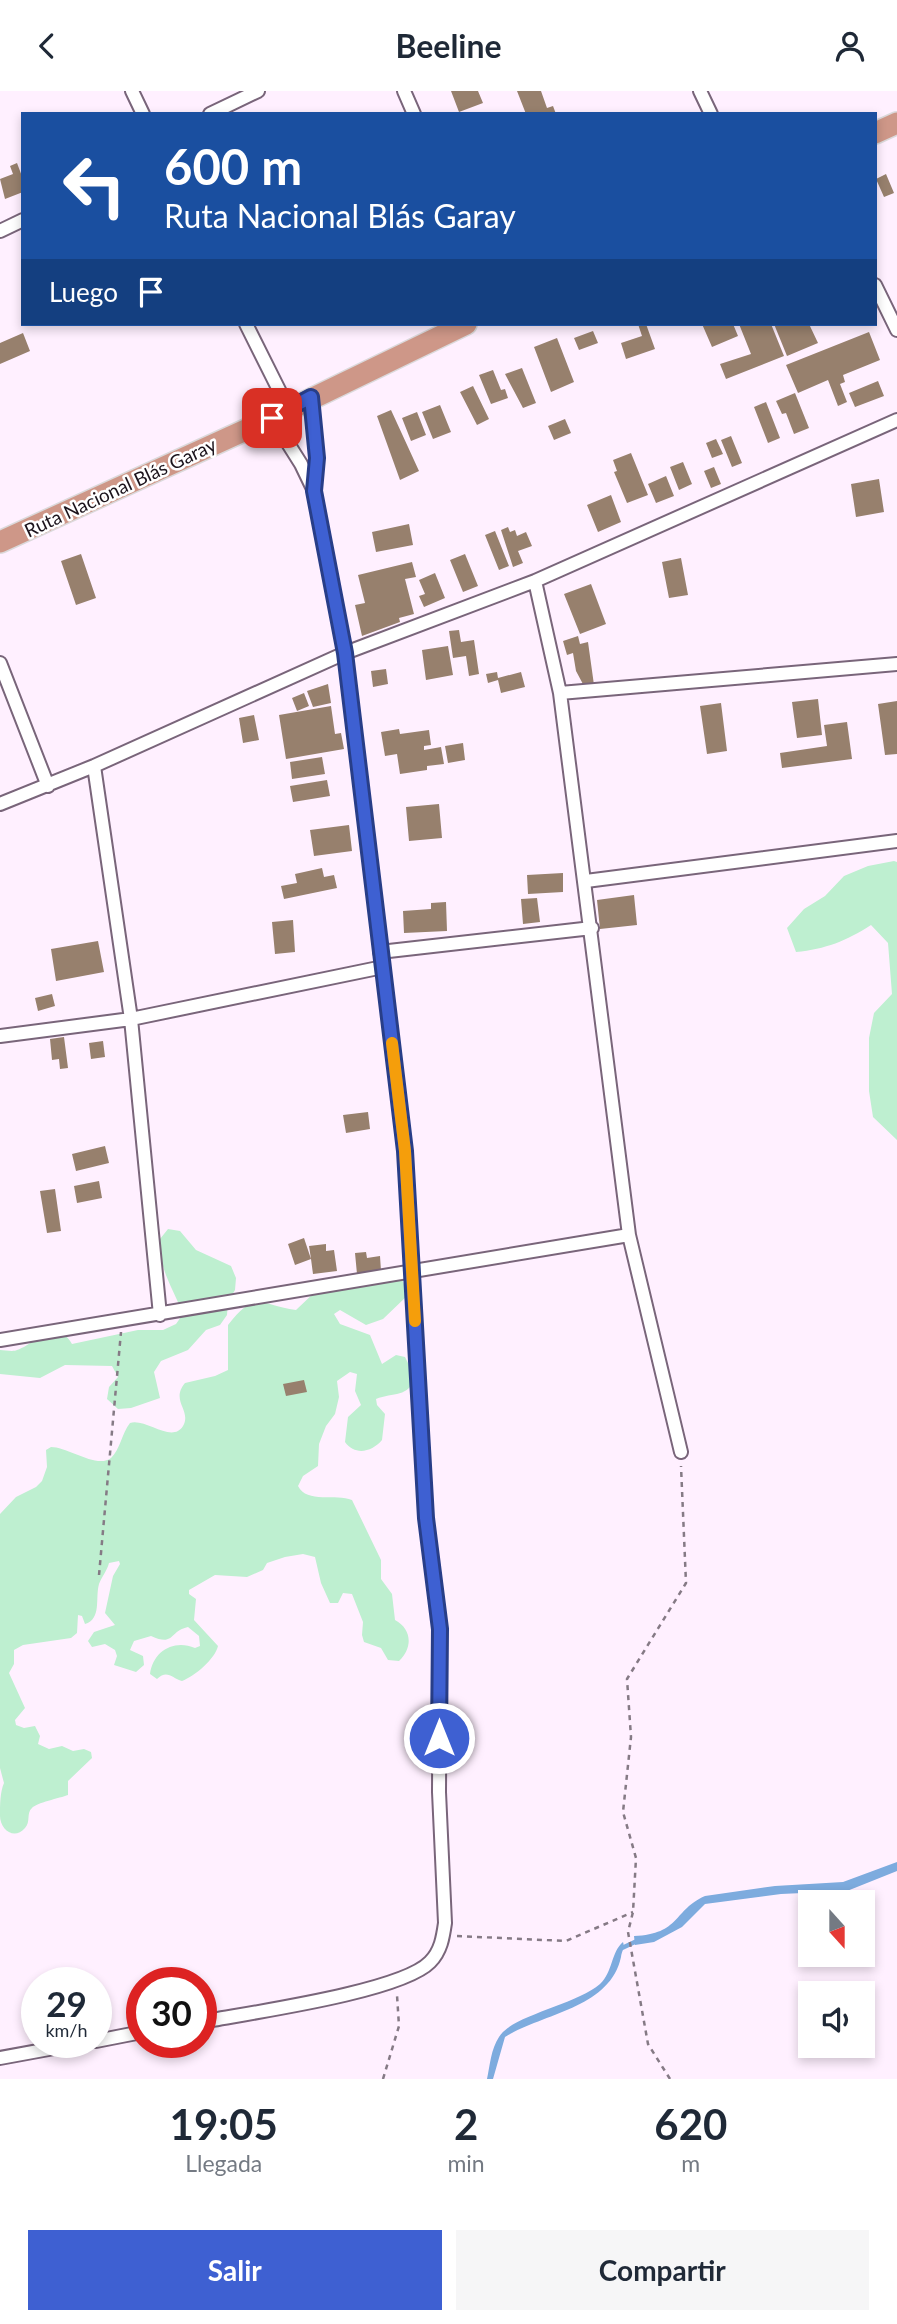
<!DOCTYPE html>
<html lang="es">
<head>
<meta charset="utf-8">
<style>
	:root { --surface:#fff; --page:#f6f6f7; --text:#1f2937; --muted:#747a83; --accent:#3e60d2 }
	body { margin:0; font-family:Lato,sans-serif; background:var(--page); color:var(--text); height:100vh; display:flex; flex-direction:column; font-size:26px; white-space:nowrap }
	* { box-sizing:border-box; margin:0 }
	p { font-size:23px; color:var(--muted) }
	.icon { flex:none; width:38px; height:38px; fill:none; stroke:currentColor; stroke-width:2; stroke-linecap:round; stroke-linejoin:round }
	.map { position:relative; height:1988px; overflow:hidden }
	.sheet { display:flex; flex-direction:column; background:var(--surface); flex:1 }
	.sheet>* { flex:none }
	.hud { position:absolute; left:21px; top:21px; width:856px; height:214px; border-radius:0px; box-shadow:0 4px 10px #0003; background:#1a4fa0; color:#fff; overflow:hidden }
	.needle { width:46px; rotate:159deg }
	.buttons { position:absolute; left:798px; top:1799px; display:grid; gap:14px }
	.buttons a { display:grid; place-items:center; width:77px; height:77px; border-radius:0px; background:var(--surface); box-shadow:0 4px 10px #0003; font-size:35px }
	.speed { position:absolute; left:21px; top:1876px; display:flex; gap:14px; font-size:35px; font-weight:700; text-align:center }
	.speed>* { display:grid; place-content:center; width:91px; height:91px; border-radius:50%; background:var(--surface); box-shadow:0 4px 10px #0003; line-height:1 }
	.speed small { font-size:18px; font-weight:400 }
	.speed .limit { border:10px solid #d22; background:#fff; color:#111 }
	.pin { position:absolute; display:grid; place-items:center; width:60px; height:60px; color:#fff; margin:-30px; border-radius:14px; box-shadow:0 4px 10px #0006 }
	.me { position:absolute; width:77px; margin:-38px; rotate:0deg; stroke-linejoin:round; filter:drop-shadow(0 0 5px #0008) }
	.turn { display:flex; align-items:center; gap:24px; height:147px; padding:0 28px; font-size:32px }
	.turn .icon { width:91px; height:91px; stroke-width:2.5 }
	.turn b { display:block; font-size:49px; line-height:60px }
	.then { display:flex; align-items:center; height:66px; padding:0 28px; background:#0003; gap:14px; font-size:26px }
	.eta { display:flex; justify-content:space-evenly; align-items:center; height:119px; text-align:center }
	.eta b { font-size:42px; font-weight:700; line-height:49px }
	.primary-button { display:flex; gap:14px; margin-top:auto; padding:14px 28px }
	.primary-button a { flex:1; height:80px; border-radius:0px; background:var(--accent); color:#fff; font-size:28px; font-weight:700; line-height:80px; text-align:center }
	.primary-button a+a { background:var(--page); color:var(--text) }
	header { display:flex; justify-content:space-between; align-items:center; height:91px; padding:0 28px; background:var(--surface); font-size:32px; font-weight:700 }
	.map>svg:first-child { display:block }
</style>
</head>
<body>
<header><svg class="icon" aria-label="back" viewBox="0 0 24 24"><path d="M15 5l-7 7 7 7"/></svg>Beeline<svg class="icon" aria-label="person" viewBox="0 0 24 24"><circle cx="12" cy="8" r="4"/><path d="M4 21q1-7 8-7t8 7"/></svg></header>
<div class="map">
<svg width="897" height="1988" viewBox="0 0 897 1988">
	<rect width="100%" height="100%" fill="#fff0ff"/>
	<path fill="#beefd0" d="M894,770L897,771V1049L873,1026L869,1000V947L874,922L892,903L888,852L871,834C846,850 826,858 796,861L787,837L804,818L825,805L844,785L868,775Z
		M168,1138L180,1140L196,1159L231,1175L236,1187L235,1199L228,1211L227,1224L220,1234L206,1239L188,1259L161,1270L154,1281L160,1307L131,1317L118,1318L107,1308L109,1296L118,1286L112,1275L65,1274L40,1287L0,1283V1259C5,1259 13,1261 17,1259C35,1253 57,1226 72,1253L138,1239H163L176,1233L183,1223C173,1197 158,1177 160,1148Z
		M393,1187L402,1188L408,1204L383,1228L366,1234L340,1219L334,1223L340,1233L370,1244L382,1273L396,1264L405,1266L415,1286C409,1307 393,1301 376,1308L377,1314L385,1323L382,1349C372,1361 355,1365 345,1351L348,1326L361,1314L355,1300L357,1283L350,1281L337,1290L339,1306L335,1323L326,1335L319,1353L318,1375L303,1385L298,1395C307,1413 336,1402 352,1409L381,1469V1488L392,1503L395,1529C412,1538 413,1557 399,1570L388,1569L381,1557L364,1551L362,1544L363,1531L352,1503L343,1502L338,1512H330L321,1492L315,1466L303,1463L285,1466L267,1472L263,1479L247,1486L215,1484L189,1499V1503L196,1508L194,1529L218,1555C215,1568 195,1585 182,1590C172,1587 167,1578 157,1588L150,1583C153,1560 174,1548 195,1557L200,1555L199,1545L188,1536C169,1540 175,1556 151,1545L134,1550L130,1559L143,1565L144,1574L136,1581L114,1574L117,1565L115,1559L105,1553L92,1556L88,1550L94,1541L115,1534L105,1522L113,1485L120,1473L119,1470L109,1472C107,1480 101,1487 99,1493C95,1507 102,1528 85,1533L82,1525L78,1524L77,1542L71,1547L23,1554L14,1559V1573L9,1582L25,1617L15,1629L16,1634L24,1637L35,1635L40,1645L38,1653L49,1658L62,1655L73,1660L84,1658L91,1661L92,1667L68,1690V1704C60,1707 36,1712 32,1717C26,1722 31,1731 25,1737C14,1750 0,1738 0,1725C0,1714 0,1701 4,1692L0,1677V1423L16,1406L36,1396L42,1390L47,1376L46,1359L51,1356C68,1356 97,1378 111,1367C120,1359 122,1342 130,1332C146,1327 172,1353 183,1335C192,1319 170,1310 185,1292L215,1285L228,1279V1234C257,1197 261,1215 296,1219L316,1200L346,1198Z"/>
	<path fill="#7dabde" d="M897,1771V1780L847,1800L781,1803L705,1813L682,1836L654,1851L635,1854L634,1845C681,1843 673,1819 705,1805L775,1795L843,1791Z
		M623,1851C625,1857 622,1859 621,1866C610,1917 544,1922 505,1946L493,1988H487C490,1974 491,1958 499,1946C512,1924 576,1914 600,1893C613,1881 611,1861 623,1851Z"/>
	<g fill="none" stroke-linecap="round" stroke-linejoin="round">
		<path stroke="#7dabde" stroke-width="4.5" d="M622,1857L639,1849"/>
	</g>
	<path fill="#97806d" d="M451,0H478L483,12L459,21Z
		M517,0H541L547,17L553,15L556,23H526Z
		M17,72L23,88V101L5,108L0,88L13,83L10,75Z
		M886,83L894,102L884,106L876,88Z
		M638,233H646L655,258L626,268L621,252L642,245Z
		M702,233H733L738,245L712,256Z
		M739,233H771L784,265L726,288L720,273L751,263Z
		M774,233H809L818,252L787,265Z
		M593,240L598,252L579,259L574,247Z
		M869,241L880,269L843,284L845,291L840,293L847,311L838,315L828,289L798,302L786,274Z
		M23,242L30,260L0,273V252Z
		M557,247L574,291L551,301L534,256Z
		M522,277L536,312L523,317L505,283Z
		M493,279L501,299L505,298L508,307L491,313L479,284Z
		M878,290L884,305L855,316L849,302Z
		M473,295L489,328L477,334L460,301Z
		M795,302L809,337L794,343L786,322L782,323L776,310Z
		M766,311L780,347L768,352L754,316Z
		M440,314L451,341L433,348L422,321Z
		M391,319L419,380L400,389L377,325Z
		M417,321L426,344L411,350L402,327Z
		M565,328L571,342L554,349L548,335Z
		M731,345L742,372L732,376L721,349Z
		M716,348L723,363L712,367L706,352Z
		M631,362L648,404L627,412L614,381L617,380L613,369Z
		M683,371L692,393L679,399L670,376Z
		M714,376L721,393L711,397L704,380Z
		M666,385L674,405L656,412L648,393Z
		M879,388L884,421L856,426L851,393Z
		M611,404L621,431L598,441L587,414Z
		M409,433L413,454L376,461L372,441Z
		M508,436L510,441L515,439L517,445L526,441L532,455L518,460L523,472L513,476L501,439Z
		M495,440L509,475L499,479L485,444Z
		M81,463L96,507L76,514L61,470Z
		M465,463L478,495L463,501L450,469Z
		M681,467L688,504L669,507L662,471Z
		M412,471L416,486L405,488L414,523L399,527L400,531L362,545L355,514L365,512L358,484Z
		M435,482L445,507L424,516L419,505L425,503L419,489Z
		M591,493L606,533L580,543L564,503Z
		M459,539L461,551L474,549L479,583L469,585L466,565L453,567L449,540Z
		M578,545L580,553L588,551L594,594L584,595L576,580L573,562L567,564L563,550Z
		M448,555L453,584L426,589L422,559Z
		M386,578L388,593L373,596L371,580Z
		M497,581L498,587L521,581L525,596L501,602L498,589L488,592L486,583Z
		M328,593L331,612L313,616L307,600Z
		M304,602L309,615L297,620L292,607Z
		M818,608L822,644L797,647L792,611Z
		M897,610V663L885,664L878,613Z
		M721,612L727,660L707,663L700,615Z
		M331,615L335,643L341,642L344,658L286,668L279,624Z
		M254,624L259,649L243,652L239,627Z
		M847,631L852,668L782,677L780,662L827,655L824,634Z
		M399,638L400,643L429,639L431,654L424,655V659L441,656L444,673L427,675V679L400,683L397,663L385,665L381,641Z
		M463,652L465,669L448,672L445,655Z
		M322,666L325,683L292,688L290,671Z
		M327,689L330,705L293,711L290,695Z
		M439,713L442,747L409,750L406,716Z
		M349,734L352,760L314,765L310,739Z
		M322,777L324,786L334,784L337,797L284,808L281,795L297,792L295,783Z
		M563,782V801L528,803L527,784Z
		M634,804L637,834L600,838L597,809Z
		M537,807L540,831L523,833L521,808Z
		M446,811L447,840L404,842L403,820L431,818V812Z
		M293,829L295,861L275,863L272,831Z
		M98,850L104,881L56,890L51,858Z
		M52,903L55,915L38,920L35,907Z
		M64,946L68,977L60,978L59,968L52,969L50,948Z
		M103,950L105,966L91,968L89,952Z
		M368,1021L370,1038L346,1042L343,1024Z
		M105,1055L109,1072L76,1080L72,1063Z
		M99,1090L102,1107L77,1112L74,1095Z
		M55,1098L61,1140L47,1142L40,1100Z
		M304,1147L311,1168L309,1155L326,1153V1160L334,1159L337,1180L313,1183L311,1168L295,1174L288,1153Z
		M366,1161L367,1167L380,1165L381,1180L357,1183L355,1162Z
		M304,1289L307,1301L286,1305L283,1293Z"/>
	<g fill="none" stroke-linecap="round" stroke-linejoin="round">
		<defs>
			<path id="minor" d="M132,0L143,23
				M404,0L414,23
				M700,0L711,23
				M210,23L258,0
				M0,140L23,129
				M875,194L897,239
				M246,233L288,317
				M311,306L317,367L314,400
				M535,490L560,602L629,1144L681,1361
				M0,572L48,695
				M560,602L897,573
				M94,675L131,928L160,1224
				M0,713L94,675L345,562L535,490L897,329
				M586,790L897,750
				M380,861L592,837
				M0,945L131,928L383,876
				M0,1249L629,1144
				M201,1931C248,1922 401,1901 430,1871C441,1860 443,1846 445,1832L439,1701L440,1538L426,1427L405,1060L345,562L314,400L301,373L272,327
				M96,1950L142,1941
				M0,1967L87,1951"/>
			<path id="trunk" d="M875,42L897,32
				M0,451L272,327L466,233"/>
		</defs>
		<use href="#minor" stroke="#79657a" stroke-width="16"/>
		<use href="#trunk" stroke="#dbd9db" stroke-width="24"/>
		<path stroke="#857a85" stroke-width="2.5" stroke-dasharray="5 5" stroke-linecap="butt" d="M99,1484L121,1241
			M457,1845L566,1850L633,1821
			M383,1988L399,1935L397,1904
			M670,1988L648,1953L628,1841L633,1821L636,1767L623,1721L631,1646L627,1588L686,1492L681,1375"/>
		<use href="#minor" stroke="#fff" stroke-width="12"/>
		<use href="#trunk" stroke="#ce9788" stroke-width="21"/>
	</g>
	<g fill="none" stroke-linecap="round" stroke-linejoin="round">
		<defs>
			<path id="route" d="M272,327L311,306L317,367L314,400L345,562L405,1060L426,1427L440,1538L439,1647"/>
		</defs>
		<use href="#route" stroke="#283e88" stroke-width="18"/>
		<use href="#route" stroke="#3e60d2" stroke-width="12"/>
		<path stroke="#f59e0b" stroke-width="12" d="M392,952L405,1060L415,1230"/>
	</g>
	<g text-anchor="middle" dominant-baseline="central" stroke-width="5" stroke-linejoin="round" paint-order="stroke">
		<g font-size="19" fill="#1b131b" stroke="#fff">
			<text transform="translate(120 396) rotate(-25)">Ruta Nacional Blás Garay</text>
		</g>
	</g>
</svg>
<div class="buttons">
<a><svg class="needle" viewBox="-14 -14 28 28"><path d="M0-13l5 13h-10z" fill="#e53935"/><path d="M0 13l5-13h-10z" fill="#747a83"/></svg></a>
<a><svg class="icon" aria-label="sound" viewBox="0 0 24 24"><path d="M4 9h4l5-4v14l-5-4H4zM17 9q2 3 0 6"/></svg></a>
</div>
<div class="speed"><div>29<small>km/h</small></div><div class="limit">30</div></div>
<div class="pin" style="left:272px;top:327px;background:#d93025"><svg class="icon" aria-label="arrive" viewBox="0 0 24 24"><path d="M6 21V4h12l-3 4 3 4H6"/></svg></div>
<svg class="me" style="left:439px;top:1647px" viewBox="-20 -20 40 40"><circle r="17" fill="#3e60d2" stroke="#fff" stroke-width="3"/><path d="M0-11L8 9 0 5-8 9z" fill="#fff"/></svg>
<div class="hud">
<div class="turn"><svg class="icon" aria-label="left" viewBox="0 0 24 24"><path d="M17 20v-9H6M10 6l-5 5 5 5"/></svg><div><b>600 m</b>Ruta Nacional Blás Garay</div></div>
<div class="then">Luego<svg class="icon" aria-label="arrive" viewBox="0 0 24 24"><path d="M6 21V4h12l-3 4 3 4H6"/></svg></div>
</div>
</div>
<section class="sheet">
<div class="eta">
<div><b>19:05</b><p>Llegada</p></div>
<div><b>2</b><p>min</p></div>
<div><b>620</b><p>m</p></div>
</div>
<div class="primary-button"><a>Salir</a><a>Compartir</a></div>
</section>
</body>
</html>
